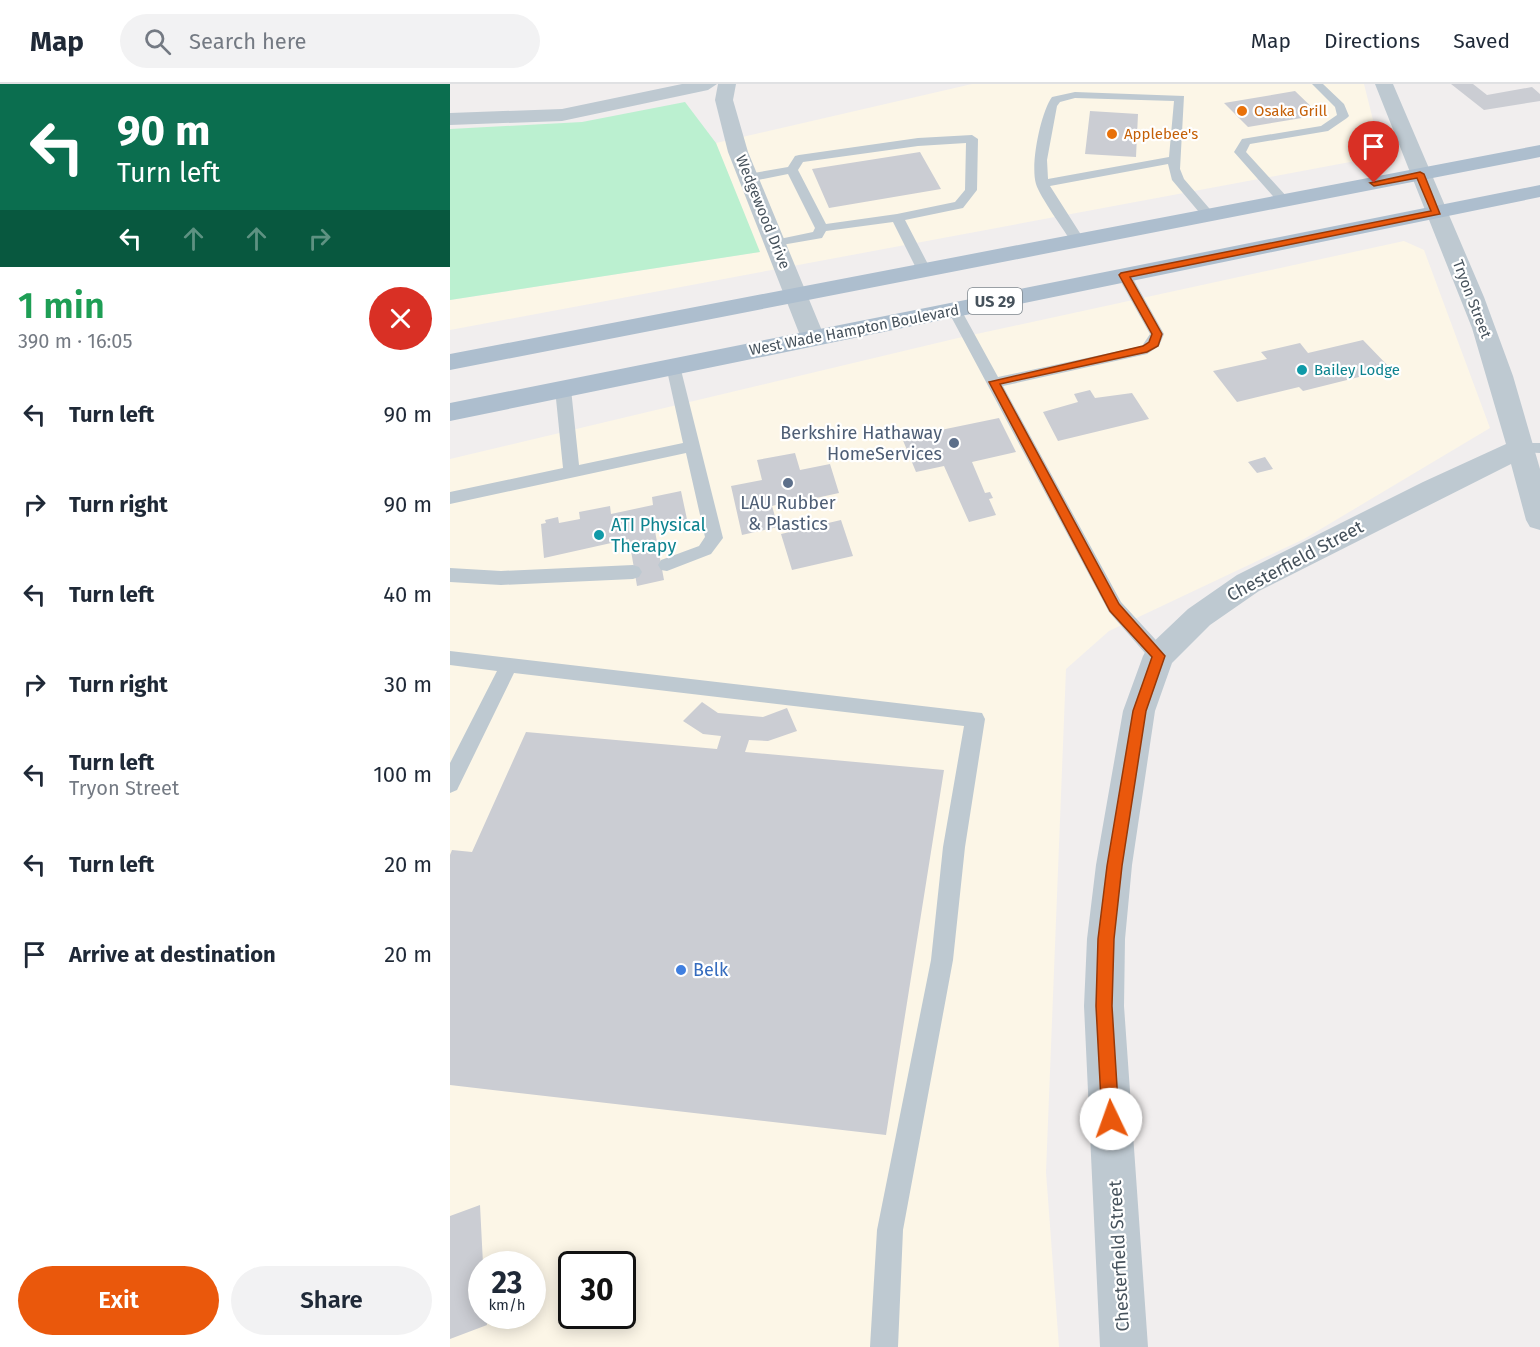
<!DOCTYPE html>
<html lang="en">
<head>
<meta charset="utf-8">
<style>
	:root { --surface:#fff; --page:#f2f2f3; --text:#1f2937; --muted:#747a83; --line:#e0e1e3; --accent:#ea580c }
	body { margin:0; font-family:"Fira Sans",sans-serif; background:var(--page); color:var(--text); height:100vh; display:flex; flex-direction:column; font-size:22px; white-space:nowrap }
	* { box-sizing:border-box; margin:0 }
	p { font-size:20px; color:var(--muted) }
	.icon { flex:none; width:33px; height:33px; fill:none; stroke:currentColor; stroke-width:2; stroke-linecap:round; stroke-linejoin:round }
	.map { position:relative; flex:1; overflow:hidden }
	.side { display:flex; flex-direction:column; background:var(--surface); width:450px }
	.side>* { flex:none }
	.top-card { background:#0b6e4f; color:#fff; overflow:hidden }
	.speed { position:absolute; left:18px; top:1167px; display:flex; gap:12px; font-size:30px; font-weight:700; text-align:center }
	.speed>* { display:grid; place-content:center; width:78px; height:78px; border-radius:50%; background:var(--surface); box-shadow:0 3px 15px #0003; line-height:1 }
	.speed small { font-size:15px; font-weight:400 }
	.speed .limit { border:3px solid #111; border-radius:9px; background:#fff; color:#111 }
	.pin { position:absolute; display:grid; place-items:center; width:51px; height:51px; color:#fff; margin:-62px -26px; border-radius:50% 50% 50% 0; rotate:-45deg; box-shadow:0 0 6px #0007 }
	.pin .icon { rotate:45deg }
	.me { position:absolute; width:66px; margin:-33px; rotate:357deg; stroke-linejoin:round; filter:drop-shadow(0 0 4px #0008) }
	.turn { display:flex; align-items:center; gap:21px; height:126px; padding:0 18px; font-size:27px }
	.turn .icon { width:78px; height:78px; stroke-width:2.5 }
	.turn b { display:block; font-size:42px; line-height:51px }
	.lanes { display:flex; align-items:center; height:57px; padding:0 18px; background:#0003; justify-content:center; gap:30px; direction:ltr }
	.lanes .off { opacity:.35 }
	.round { display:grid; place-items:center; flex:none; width:63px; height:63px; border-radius:32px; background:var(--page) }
	.head { display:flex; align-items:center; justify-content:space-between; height:102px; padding:0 18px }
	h1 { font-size:36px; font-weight:600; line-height:45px; color:#1e9e55 }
	.action { display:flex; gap:12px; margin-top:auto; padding:12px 18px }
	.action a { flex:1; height:69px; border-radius:36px; background:var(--accent); color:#fff; font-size:24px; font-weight:600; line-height:69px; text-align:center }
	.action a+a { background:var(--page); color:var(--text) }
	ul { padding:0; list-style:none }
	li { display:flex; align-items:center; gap:18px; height:90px; padding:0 18px }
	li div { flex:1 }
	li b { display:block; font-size:22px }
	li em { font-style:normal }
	header { display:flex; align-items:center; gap:36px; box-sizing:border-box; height:84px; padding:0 30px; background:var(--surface); border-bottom:2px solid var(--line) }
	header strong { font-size:28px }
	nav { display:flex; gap:33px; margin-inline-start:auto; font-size:21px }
	.search { width:420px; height:54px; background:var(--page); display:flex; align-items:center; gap:15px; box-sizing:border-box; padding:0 21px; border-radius:33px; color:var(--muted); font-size:22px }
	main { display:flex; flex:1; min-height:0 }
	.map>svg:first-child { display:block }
</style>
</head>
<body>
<header>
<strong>Map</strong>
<div class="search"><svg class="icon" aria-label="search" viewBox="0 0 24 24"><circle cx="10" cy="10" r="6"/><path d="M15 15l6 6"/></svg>Search here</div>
<nav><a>Map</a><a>Directions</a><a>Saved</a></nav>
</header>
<main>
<section class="side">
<div class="top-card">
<div class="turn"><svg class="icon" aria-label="left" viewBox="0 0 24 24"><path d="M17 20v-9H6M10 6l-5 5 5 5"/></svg><div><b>90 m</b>Turn left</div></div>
<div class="lanes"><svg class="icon" aria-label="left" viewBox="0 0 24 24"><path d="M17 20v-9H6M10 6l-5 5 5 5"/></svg><svg class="icon off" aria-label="ahead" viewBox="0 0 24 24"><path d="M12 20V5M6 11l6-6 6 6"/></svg><svg class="icon off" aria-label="ahead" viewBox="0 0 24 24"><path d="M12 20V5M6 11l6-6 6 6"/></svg><svg class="icon off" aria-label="right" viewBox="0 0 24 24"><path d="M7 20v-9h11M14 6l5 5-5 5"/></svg></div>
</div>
<div class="head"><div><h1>1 min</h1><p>390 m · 16:05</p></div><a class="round" style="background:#d93025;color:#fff"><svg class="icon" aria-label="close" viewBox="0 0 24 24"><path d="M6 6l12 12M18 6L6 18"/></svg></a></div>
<ul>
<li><svg class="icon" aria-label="left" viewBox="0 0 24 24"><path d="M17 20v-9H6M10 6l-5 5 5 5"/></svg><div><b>Turn left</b></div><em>90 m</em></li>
<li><svg class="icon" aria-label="right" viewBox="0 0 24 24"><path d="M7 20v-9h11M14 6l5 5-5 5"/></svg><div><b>Turn right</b></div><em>90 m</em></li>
<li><svg class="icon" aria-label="left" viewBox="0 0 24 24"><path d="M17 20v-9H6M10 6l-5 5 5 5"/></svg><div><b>Turn left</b></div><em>40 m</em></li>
<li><svg class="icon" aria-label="right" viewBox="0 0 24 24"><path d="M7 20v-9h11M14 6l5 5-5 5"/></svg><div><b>Turn right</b></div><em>30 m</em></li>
<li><svg class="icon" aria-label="left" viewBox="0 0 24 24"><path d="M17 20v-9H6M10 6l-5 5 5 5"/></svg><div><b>Turn left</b><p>Tryon Street</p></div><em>100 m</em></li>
<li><svg class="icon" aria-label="left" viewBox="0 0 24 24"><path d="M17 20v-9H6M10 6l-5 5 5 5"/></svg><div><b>Turn left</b></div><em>20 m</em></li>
<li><svg class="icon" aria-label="arrive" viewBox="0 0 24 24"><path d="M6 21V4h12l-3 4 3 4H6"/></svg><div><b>Arrive at destination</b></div><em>20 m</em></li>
</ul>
<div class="action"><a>Exit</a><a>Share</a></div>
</section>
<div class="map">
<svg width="1090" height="1263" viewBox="0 0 1090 1263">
	<rect width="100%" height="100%" fill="#f1eeee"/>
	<path fill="#fcf6e7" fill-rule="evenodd" d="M522,0H914L932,72L0,246V216L309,168L266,59Z
		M954,157L974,166L1040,344L854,455L659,547L616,585L596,1088L609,1263H0V375L508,254ZM32,1180H82V1232H32ZM122,1180H172V1232H122Z"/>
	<path fill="#bbf0d0" d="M235,18L266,59L310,168L0,216V45L132,38Z"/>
	<path fill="#cbcdd3" d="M1001,0H1023L1037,11L1082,3L1090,10V17L1034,26Z
		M845,7L870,31L798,43L774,19Z
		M640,27L688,30L686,73L635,70Z
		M470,68L491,105L379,124L362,85Z
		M913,256L941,285L853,307L849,303L787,318L763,287L817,275L811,268L850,259L858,269Z
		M640,306L645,314L682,309L699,335L608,357L593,328L628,318L624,310Z
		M549,334L566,368L522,378L535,409L540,408L543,414L539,415L546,431L519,438L494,382L466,388L452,354Z
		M345,369L350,386L380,380L389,409L357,416L359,422L340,426L338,418L322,422L328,443L292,451L281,402L312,396L307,376Z
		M815,373L823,385L807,389L798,378Z
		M231,407L238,440L205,447L214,496L187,502L179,455L94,474L91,440L96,439L95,436L108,433L109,439L130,435L129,428L160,422L161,430L203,421L202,413Z
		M391,436L403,472L342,486L331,450Z
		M252,618L268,629L313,633L337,624L347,647L318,657L299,656L295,668L494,686L436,1051L0,1001V771L2,766L22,768L76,648L267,665L271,652L253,650L233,637Z
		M30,1121L33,1180L32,1232H36L37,1241L0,1255V1132Z"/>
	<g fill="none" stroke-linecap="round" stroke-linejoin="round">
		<path fill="#bec9d1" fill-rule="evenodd" d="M862,0H873L894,20L899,32L897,34L878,47L800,60L796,68L838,114V120H830L784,68L792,55L871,42L887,31L885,23Z
			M625,8L734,12L730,85L734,95L765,131L764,134H754L722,96L718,80L600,102L635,157L628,161L623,160C614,146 590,113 586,100C580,80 591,28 602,13ZM625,14L724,17L719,73L598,95L597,76L607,22L610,18Z
			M522,51L528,55L527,106L513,124L455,136L481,186L474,190L467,186L443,138L376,147L372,154L320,163V157L363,148L365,144L338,90L298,98L292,94L298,90L338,83L345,72L349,71L468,54ZM516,59L515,106L505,118L447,130L376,140L348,86L353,78L468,62Z
			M674,187L681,191L714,250L709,262L697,270L553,302L671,518L716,567L718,572L716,577L709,579L702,577L659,528L497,225L504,221L509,222L548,293L692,262L700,250L667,191Z
			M223,277L230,282L273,454L261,470L217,487L211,486L208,481L211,476L249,462L255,453L236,369L0,420V408L113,384L105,305L113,300L121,305L129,381L233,359L216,282Z
			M1071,359H1090V369L1065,368L1063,364Z
			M183,481L189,483L192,488L189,493L183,495L51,501L0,498V484L51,487Z
			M0,567L532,629L535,635L515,763L503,876L453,1146L448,1263H420L427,1146L481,876L493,763L514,642L64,589L7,706L0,709V679L47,587L0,581Z"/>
		<path fill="#bec9d1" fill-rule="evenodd" d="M232,0H267L258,6L112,37L0,41V29L112,25Z
			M268,0H286L283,16L298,68L375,254L372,259L363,261L354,259L351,254L278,68L265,16Z
			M925,0H943L1034,213L1063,292L1090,385V446L1080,443L1076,436L1061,380L809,507L760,541L722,579L705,627L682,781L675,855L674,922L698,1263H650L634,922L637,855L646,781L673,627L693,572L698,563L738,525L787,491L973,398L1056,360L1022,244Z"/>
		<path fill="#adbece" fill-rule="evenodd" d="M1090,61V73L0,286V270Z
			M1090,101V113L0,337V319Z"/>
	</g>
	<path fill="#ea580c" stroke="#983908" stroke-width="1.5" d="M970,88L974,90L990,130L680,193L712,250L708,262L697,268L550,300L669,520L715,572L696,627L672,782L664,855L662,922L669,1035L667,1042L661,1044L655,1042L652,1035L646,922L648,855L657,782L683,627L702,573L660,527L539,298L693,262L699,258L702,250L669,191L671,189L981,127L967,94L924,102L920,99Z"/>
	<g fill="#e8710a" stroke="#fff" stroke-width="2">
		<circle cx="792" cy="27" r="6"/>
		<circle cx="662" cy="50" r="6"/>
	</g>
	<g fill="#0f9aa8" stroke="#fff" stroke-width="2">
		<circle cx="852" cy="286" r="6"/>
		<circle cx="149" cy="451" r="6"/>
	</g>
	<g fill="#5c6f8a" stroke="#fff" stroke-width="2">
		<circle cx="504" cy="359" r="6"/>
		<circle cx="338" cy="399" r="6"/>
	</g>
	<circle fill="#3f7fe0" stroke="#fff" stroke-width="2" cx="231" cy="886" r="6"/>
	<g text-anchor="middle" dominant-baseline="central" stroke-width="4.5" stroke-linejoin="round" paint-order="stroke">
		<g font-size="15" fill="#c56008" stroke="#fff" text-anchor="start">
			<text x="804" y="27">Osaka Grill</text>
			<text x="674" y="50">Applebee's</text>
		</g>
		<g font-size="15" fill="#46525c" stroke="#fff">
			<text transform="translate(313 128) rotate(68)">Wedgewood Drive</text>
			<text transform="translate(1022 215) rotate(69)">Tryon Street</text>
			<text transform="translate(404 246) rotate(-11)">West Wade Hampton Boulevard</text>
		</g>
		<g font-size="15" fill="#0d838f" stroke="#fff" text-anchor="start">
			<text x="864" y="286">Bailey Lodge</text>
		</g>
		<rect fill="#fff" stroke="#7e868d" stroke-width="1.5" x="518" y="204" width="54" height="26" rx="4.5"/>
		<g font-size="16" font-weight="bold" fill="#46525c">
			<text x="545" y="217">US 29</text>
		</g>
		<g font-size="18" fill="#4e5e75" stroke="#fff" text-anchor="end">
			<text x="492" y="349">Berkshire Hathaway<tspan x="492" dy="21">HomeServices</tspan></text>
			<text x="338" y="419" text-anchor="middle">LAU Rubber<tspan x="338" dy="21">&amp; Plastics</tspan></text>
		</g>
		<g font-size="18" fill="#0d838f" stroke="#fff" text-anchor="start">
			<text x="161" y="441">ATI Physical<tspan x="161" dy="21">Therapy</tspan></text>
		</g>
		<g font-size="18" fill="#46525c" stroke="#fff">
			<text transform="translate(845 477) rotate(-28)">Chesterfield Street</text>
			<text transform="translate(669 1172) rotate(-93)">Chesterfield Street</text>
		</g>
		<g font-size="18" fill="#366cbe" stroke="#fff" text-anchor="start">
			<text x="243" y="886">Belk</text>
		</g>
	</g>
</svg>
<div class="speed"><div>23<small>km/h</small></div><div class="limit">30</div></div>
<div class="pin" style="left:924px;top:99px;background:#d93025"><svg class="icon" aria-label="arrive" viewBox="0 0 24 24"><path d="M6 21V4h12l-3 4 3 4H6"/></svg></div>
<svg class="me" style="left:661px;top:1035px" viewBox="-20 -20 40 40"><circle r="19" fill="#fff"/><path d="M0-13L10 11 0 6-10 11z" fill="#ea580c"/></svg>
</div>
</main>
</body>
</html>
